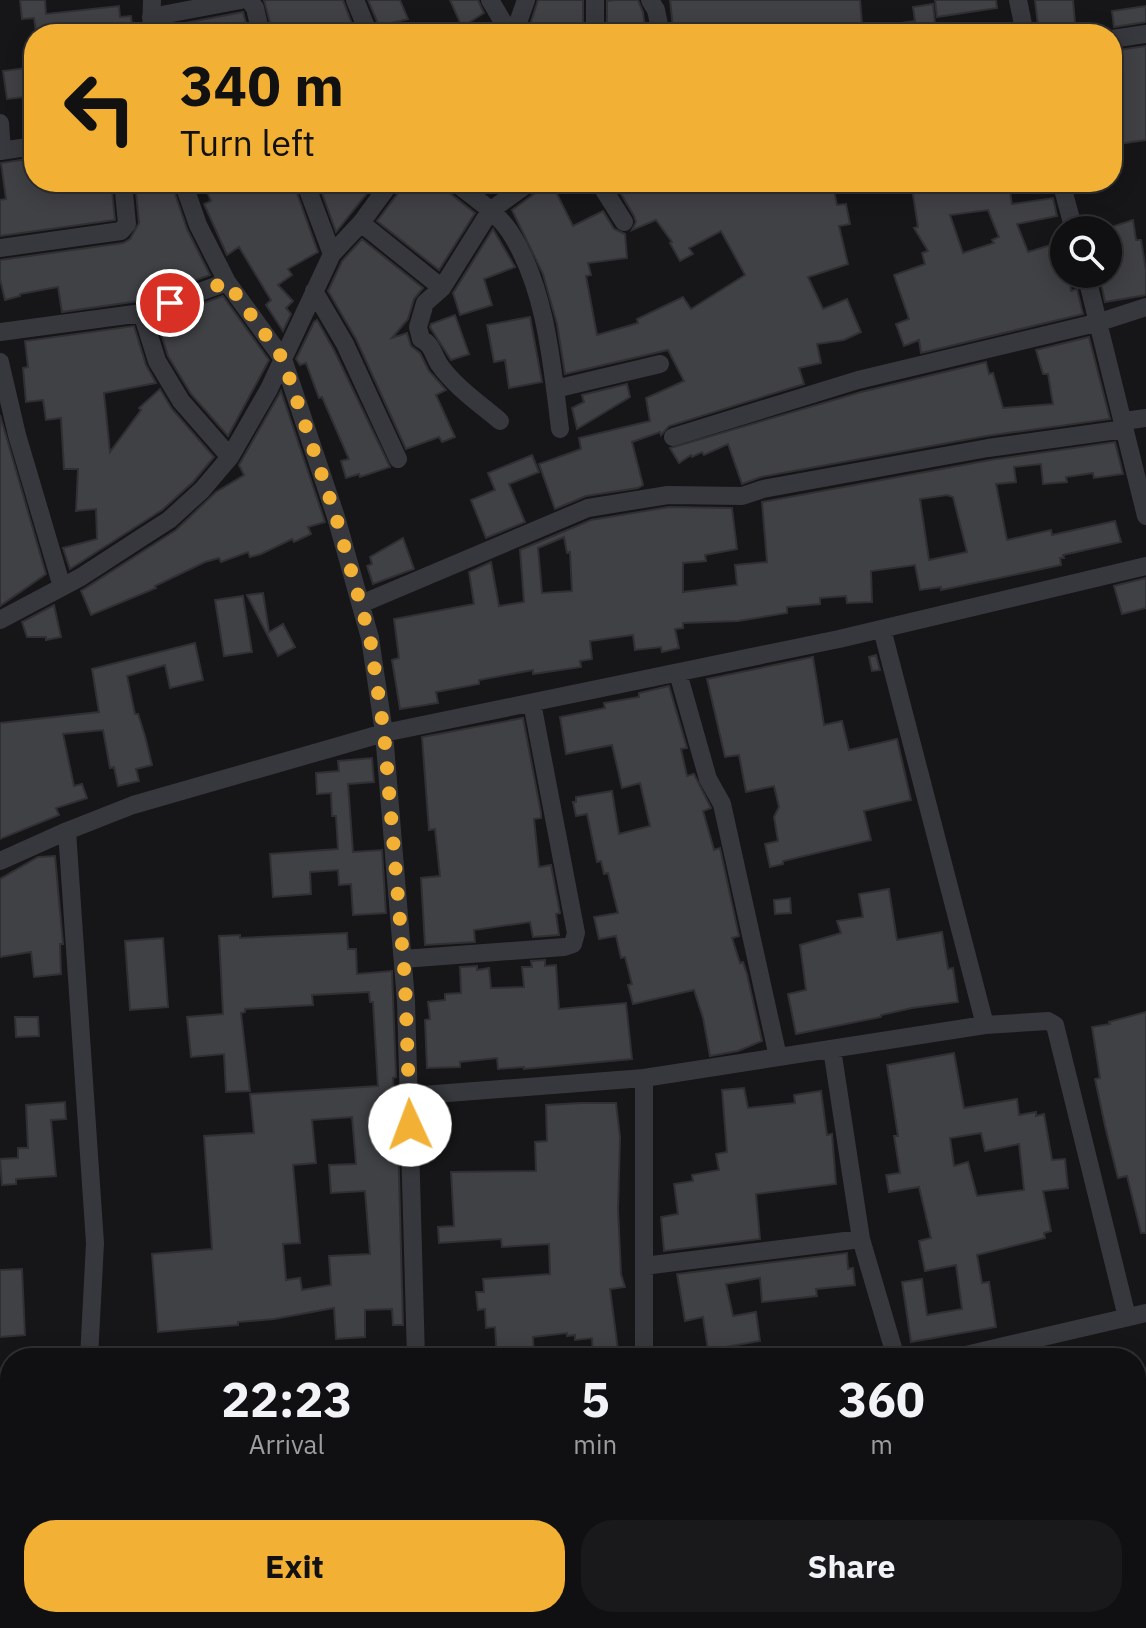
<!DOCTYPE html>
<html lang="en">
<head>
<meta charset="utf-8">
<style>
	:root { --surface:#101012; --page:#19191b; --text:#f1f3f6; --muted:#9c9d9f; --line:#303032; --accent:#f2b134 }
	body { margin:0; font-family:"IBM Plex Sans",sans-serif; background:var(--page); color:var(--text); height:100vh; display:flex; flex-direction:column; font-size:30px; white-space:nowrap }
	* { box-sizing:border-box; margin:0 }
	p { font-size:26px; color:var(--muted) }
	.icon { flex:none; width:44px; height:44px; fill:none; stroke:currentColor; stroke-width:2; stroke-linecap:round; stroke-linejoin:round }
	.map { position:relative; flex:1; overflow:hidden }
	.drawer { position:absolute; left:0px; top:1348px; width:1146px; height:280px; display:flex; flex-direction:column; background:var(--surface); border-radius:32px 32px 0 0; box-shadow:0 4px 20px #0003,0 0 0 2px var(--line) }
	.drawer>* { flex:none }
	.guide { position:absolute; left:24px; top:24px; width:1098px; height:168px; border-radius:32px; box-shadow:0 4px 20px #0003,0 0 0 2px var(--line); background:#f2b134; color:#111; overflow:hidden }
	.tools { position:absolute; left:1050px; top:216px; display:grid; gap:16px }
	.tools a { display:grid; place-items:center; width:72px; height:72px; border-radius:50%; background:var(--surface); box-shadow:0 4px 20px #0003,0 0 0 2px var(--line); font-size:40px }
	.pin { position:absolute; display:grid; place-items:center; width:68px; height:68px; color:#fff; margin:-34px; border:4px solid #fff; border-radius:50%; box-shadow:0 2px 8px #0007 }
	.me { position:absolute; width:88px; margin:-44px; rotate:358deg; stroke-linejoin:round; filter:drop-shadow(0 0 6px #0008) }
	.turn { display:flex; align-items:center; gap:28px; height:168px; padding:0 24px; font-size:36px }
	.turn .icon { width:104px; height:104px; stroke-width:2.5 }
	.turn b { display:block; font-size:56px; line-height:68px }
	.eta { display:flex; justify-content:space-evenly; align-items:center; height:136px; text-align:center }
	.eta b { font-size:48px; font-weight:800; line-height:56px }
	.cta { display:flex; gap:16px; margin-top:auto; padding:16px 24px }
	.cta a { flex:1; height:92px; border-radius:32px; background:var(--accent); color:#111; font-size:32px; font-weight:800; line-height:92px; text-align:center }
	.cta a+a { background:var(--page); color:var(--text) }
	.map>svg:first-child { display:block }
</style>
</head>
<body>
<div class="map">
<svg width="1146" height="1628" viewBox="0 0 1146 1628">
	<rect width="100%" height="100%" fill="#161618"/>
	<path fill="#404145" stroke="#303034" stroke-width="2" fill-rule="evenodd" d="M20,0H45L46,14L119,6L120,17L131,16L133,34H69L68,31L53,33V31L36,32L34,18L22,19Z
		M264,0H343L355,32L273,34Z
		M368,0H400L408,19L379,26Z
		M450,0H478L484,13L462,27Z
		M538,0H583V26L553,29V34H527Z
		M615,0H638L643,12L645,29L612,33L611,23H607V1Z
		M670,0H860L862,24H856L858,34H677L676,28H673Z
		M935,0H996L997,8L937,17Z
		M1035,0H1073L1076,34H1039Z
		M933,4L936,34H887L886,25L915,21L913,7Z
		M1146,6V22L1114,27L1112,11Z
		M243,12L249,34H165L164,27Z
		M1146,46V140L1112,145V76L1115,75L1112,55L1117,54V50Z
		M34,67V96L7,99L3,71Z
		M34,158V182H75L77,187L111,182L115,220L0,236V200L6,199L1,163Z
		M135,182H171L187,229L210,275L139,301L62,312L58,287L20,294V296L5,300L0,279V260L123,243L130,239L139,223Z
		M203,182H293L318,252L288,269L292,275L278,285L293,301L286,308L291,314L283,331L266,305L271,300L239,247L227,255L204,204L211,201Z
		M318,182H376L336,232Z
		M403,182H443L447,191L475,213L439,270L377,221L401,189Z
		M542,182H551L573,226L603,211L614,229L625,234L627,258L588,263L591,275L586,276L597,335L638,323L637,319L683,297L691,309L745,275L721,231L689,248L693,254L680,261L670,243L672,242L656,220L632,230L636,222L634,216L614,182H832L837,205L846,204L850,224L839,226L848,264L808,277L823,309L847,299L861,332L844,340L817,344L821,363L799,368L804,384L669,426L661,435L660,432L632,442L643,485L638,488L586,496L555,509L539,464L581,449L579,438L650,421L646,398L684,381L668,350L565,374L557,324L543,274L512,210L538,191Z
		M911,182H1008L1012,204L1053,198L1057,216L1017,224L1028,252L1054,244L1061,266L1064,265V274H1069L1071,291L1077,289L1083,314L921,353L919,340L904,346L896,324L909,319L894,275L925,264L922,253L928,251L914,228L918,227ZM988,210L999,237L992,240L994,243L963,253L950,215Z
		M1133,220L1136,240H1141L1146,270V295L1105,302L1101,283L1105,282L1104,274H1108V228Z
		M493,229L515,267L484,279L492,305L460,315L453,293Z
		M362,239L423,288L414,299L408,319L392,338L407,333L411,346L420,353L429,371L446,390L436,395L455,437L442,442L439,437L406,449L356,339L328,291L342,261Z
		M223,296L269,360L228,436L191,394L168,356L157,320Z
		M455,315L469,354L451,360L430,327L431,324Z
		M530,317L542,382L509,388L505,360L494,362L487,325Z
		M317,320L334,350L390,467L360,477L359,474L346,478L341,461L349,459L322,397L319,398L306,363L300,365L296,359L314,322Z
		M134,326L146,365L156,383L104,393L110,452L141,410L139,408L160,389L172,409L214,457L193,482L162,510L70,569L63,548L97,539L96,509L76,511L78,469H64L61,418L46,420L43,400L26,402L23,368L28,367L25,341Z
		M1089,337L1110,419L986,436L761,477L742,484L728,444L704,455L702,452L692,457L691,455L679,463L670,448L861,392L986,362L989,374L993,373L1003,408L1053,404L1048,374H1043L1036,350Z
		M627,384L630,397L577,429L572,408L584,402L582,395Z
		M281,391L325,522L308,527L311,534L294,542L292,539L261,554L250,557L248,552L221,562L219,558L205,562L155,586L156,588L91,615L81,591L176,530L216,492L244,475L239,465Z
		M0,415L46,574L0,606Z
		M1115,442L1123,474L1094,478L1093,473L1066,477L1067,482L1043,484L1041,464L1014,467L1016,482L996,484L1007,540L1051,530L1052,535L1115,521L1121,542L1063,555L1064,558H1060L1061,565L941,590V587L920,590L915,565L871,571L872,602L847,603L846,596L820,598V604L787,607V613L738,621L683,623V628L675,629L679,648L662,652L661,647L635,650L633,635L590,641L592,659L580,661L581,667L533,674V670L479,680V684L436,692L438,703L400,709L392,660L399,658L394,619L474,604L469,572L491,562L499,606L524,602L520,550L591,520L669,507L732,508L737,549L705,555L706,561L683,563V592L737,585L735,565L767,562L762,502L990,460ZM947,495L953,497L967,552L929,560L920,499ZM564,537L567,553L570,552L572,591L542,593L538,548Z
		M532,455L539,472L509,484L525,522L486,538L471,500L495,490L488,473Z
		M403,538L414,569L373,584L367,566L372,564L370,557Z
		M1146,578V608L1122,614L1114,586Z
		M263,593L269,632L283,624L295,647L278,656L247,595Z
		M243,596L252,652L224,656L215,600Z
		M54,605L61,637L46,640V637H27L22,622Z
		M195,643L203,680L170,688L165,665L127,676L135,714H138L145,736L152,765L136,769L139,781L118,786L114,767L110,768L103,730L63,734L74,786L82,784L87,798L56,808L59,815L0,839V723L99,712L92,669Z
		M876,655L880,670L872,671L869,657Z
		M813,657L824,725L842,721L849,750L897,739L911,800L864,811L871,840L783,861V864L770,867L765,844L778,841L774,817L779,807L774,786L746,792L739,755L725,757L707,679Z
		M669,686L687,748L681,749L687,776L694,774L711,808L703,811L714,850L720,848L739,936L732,938L740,963L743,962L747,974L762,1041L738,1051L710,1056L703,1018L694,990L633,1004L628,985L632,984L625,957L621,958L616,936L599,939L594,917L618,913L608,873L604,874L601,861L597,862L587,814L576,816L573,802H576V797L612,791L619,834L650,826L640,783L622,788L612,745L566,754L560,717L605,708L604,703L639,697V693Z
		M523,718L541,813V818L534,819L539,867L551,865L560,913L556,914L559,935L533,937L530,922L474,930L475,942L425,945L421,878L440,876L435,829L429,830L422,737Z
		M372,758L374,782L348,784L353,852L382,850L386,913L353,915L351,884L339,885L338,870L310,872L311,894L273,897L270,854L338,849L336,816H332L331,793L317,794L316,773L339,771L338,761Z
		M55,856L63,944H60L61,974L34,977L31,952L0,957V879L38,857Z
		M889,889L897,940L942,932L948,969L953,968L958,1002L912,1008L881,1015V1017L796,1034L788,994L806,990L800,945L841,933L837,921L863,917L859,894Z
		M790,898L791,913L775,914L774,900Z
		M347,933L348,949H356L357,974L392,971L396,1077L393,1078L395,1108L389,1109L393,1139L398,1138L403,1325H393L392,1309L365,1310V1337L336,1339L334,1308L274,1319L238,1322V1325L158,1332L152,1254L212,1249L204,1136L254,1133L250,1094L378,1086L373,1002H370L369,992L312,995L313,1005L245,1009V1012L241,1013L250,1091L226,1092L224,1054L191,1057L187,1017L223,1014L219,936L240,935V938ZM352,1117L356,1164L329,1165L331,1193L365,1191L370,1254L329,1256L331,1285L302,1290L300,1278L286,1280L283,1244L300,1243L293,1165L316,1163L312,1120Z
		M163,938L168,1007L130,1010L125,941Z
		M545,960V966L556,965L559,1009L626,1003L632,1059L524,1069V1067L498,1069L497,1058L460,1062V1067L427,1068L425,1020L430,1019L428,1002L445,1000V994L461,993L460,967L477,966V970L489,968L491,988L524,987L522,967H532L531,961Z
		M1146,1012V1233H1141L1127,1176L1118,1178L1105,1126L1095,1079L1100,1078L1092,1027L1110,1024L1109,1022Z
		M15,1017H38L39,1036L16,1037Z
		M954,1053L964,1108L1017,1099L1019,1115L1036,1112V1116L1044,1114L1052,1160L1065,1159L1068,1188L1043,1191L1051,1231L1044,1233L1045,1238L977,1255L982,1283L989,1282L996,1327L911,1342L902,1282L922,1279L927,1315L962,1309L956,1265L925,1271L919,1241L931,1238L919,1187L889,1192L886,1175L900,1173L894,1136H898L887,1065ZM981,1133L985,1151L1019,1144L1024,1190L977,1196L968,1162L954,1166L950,1138Z
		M744,1088L748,1108L795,1103L794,1095L821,1091L827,1135L832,1134L836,1184L756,1194L760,1239L664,1251L661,1217L678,1214L674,1184L693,1181L692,1175L719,1170L716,1154L727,1152L722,1090Z
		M65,1102L66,1119L51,1120L56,1176L16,1179V1184L2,1185L0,1159L18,1158V1148H28L26,1105Z
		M581,1103H616L620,1137L618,1209L621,1274L625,1287L610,1289L619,1358H593L592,1338L575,1340V1335L567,1336V1333L533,1337L534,1358H497L495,1327L486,1328L485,1309L478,1310L476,1292H484L483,1279L550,1274L549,1244L502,1247L501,1239L439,1243L438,1227L454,1226L451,1172L536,1171L535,1142L547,1141L546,1105Z
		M847,1253L848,1269L853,1268L855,1285L816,1289L817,1296L762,1302L760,1278L726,1284L733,1316L756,1312L760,1341L708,1350L703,1317L685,1321L677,1274Z
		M22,1269L25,1335L0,1337V1270Z"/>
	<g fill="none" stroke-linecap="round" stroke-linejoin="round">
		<path stroke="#37383d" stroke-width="18" d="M249,0L255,8L261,34
			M355,0L369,34
			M490,0L510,34
			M650,0L656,10L661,34
			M1018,0L1025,34
			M151,17L241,0
			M151,34L152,0
			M514,34L526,0
			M595,34V0
			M1112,39L1146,34
			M0,123L2,151
			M0,151L34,146
			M183,182L198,225L227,282L283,359L336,517L370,638L384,733L406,1001L416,1358
			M305,182L332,254
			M455,182C473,197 497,212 510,232C546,288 552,364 560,429
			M599,182L624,222
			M1061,182L1074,230
			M361,223L442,288
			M0,248L121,231L127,224L123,182
			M1086,274L1146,516
			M314,291L345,344L398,459
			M142,313L157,361L181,401L230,457
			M0,332L142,313L227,282
			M0,362L17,435L62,587
			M555,389L660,364
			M500,421C480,404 454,386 439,364C433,354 432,344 421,339L418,327L425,303L442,288L490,211L530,182
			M1124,421L1146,418
			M673,437L858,380L1100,322L1146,307
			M361,604L588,508L668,495L742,496L763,489L988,448L1125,429
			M0,620L81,577L144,536L169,520L202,490L230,457L269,389L332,254L361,223L391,182
			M882,629L985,1025
			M678,673L708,779L722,804L778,1057
			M67,831L95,1243L89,1358
			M0,861L67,831L133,805L384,733L839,639L1146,566
			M403,959L564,947L573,944L576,933L532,703
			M832,1049L861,1239L896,1358
			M409,1096L644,1078L985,1025L1048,1021L1055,1025L1127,1317
			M644,1266L861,1239
			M644,1358V1078
			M953,1358L1146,1313
			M1136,1595L1146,1593
			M1055,1618L1057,1628
			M77,1628V1618
			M426,1628V1618
			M643,1628V1618
			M1070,1628L1075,1618"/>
	</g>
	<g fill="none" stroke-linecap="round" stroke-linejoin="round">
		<path stroke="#f2b134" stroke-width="14" stroke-dasharray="0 25.2" d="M170,303L227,282L283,359L336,517L370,638L384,733L405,980L410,1125"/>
	</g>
</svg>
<div class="tools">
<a><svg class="icon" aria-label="search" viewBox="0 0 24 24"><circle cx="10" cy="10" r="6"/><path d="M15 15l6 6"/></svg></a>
</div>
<div class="pin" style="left:170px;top:303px;background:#d93025"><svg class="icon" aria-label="arrive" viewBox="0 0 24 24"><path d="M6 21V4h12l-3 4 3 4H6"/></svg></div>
<svg class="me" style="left:410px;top:1125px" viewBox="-20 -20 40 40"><circle r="19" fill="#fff"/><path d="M0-13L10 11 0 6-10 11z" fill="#f2b134"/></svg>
<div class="guide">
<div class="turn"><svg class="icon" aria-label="left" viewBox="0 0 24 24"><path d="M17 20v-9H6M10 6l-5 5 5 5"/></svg><div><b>340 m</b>Turn left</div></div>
</div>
<section class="drawer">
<div class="eta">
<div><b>22:23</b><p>Arrival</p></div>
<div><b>5</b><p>min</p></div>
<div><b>360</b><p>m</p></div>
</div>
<div class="cta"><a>Exit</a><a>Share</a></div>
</section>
</div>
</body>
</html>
